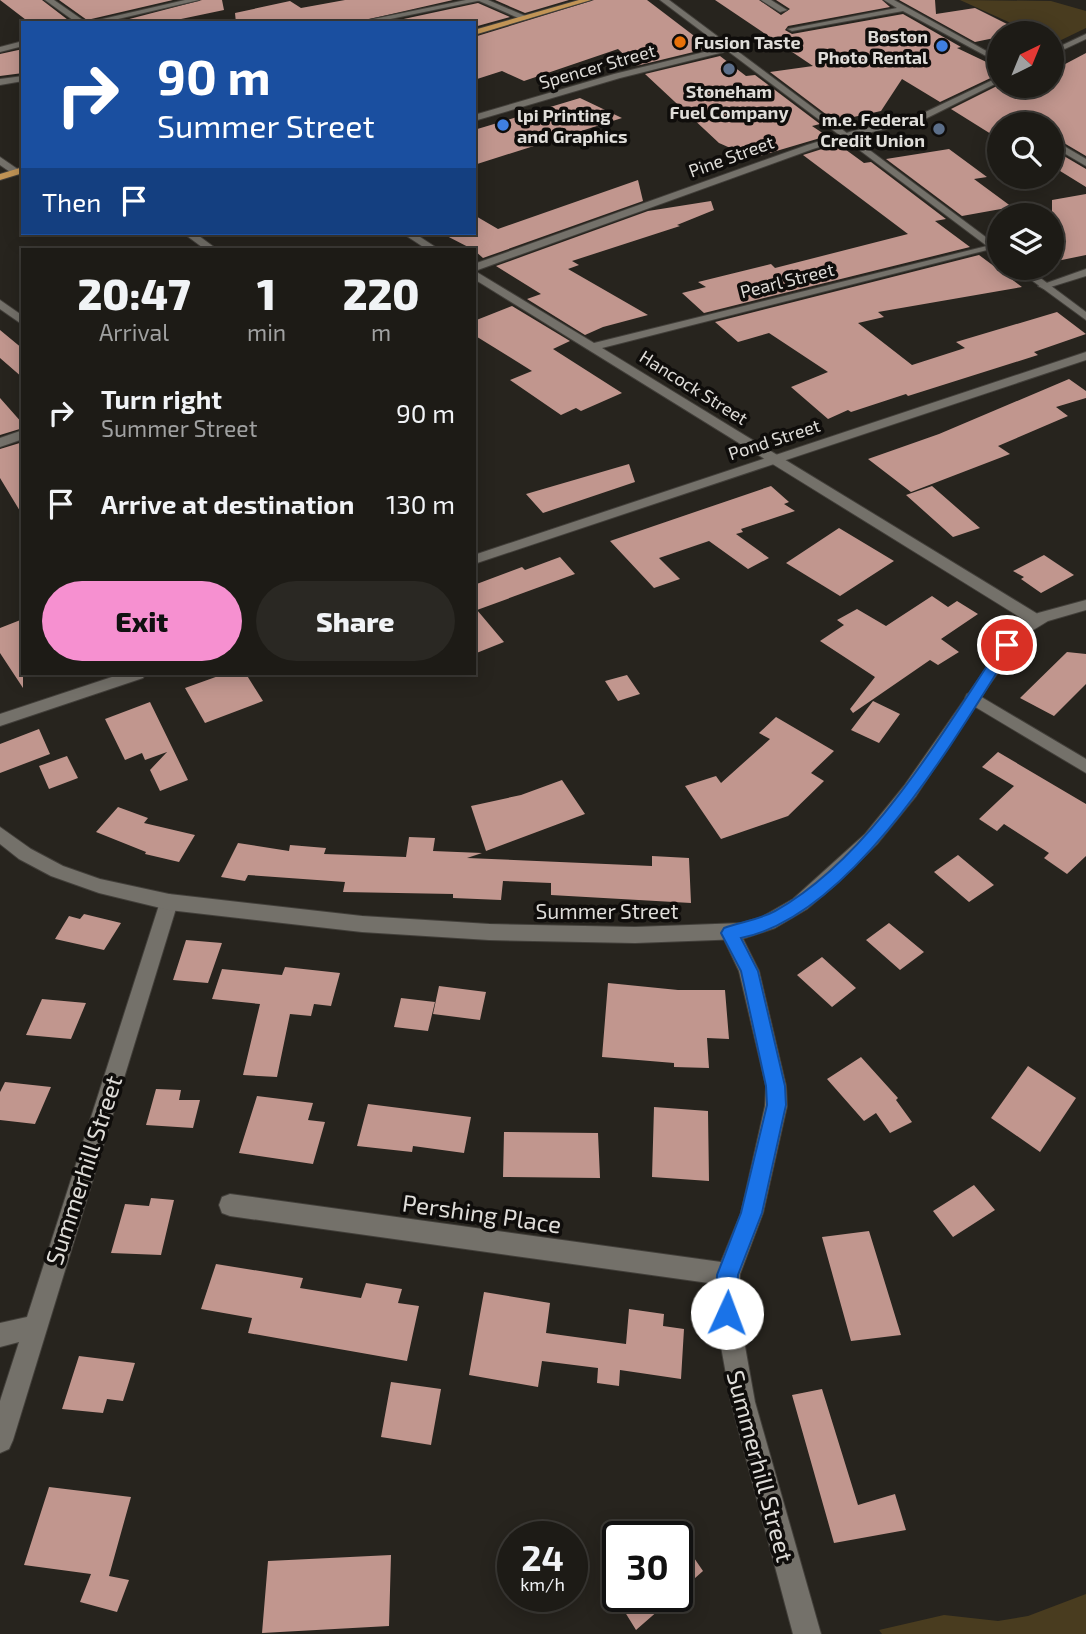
<!DOCTYPE html>
<html lang="en">
<head>
<meta charset="utf-8">
<style>
	:root { --surface:#1d1b16; --page:#2a2823; --text:#f1f3f6; --muted:#a0a1a1; --line:#3b3935; --accent:#f690d0 }
	body { margin:0; font-family:"Exo 2",sans-serif; background:var(--page); color:var(--text); height:100vh; display:flex; flex-direction:column; font-size:26px; white-space:nowrap }
	* { box-sizing:border-box; margin:0 }
	p { font-size:23px; color:var(--muted) }
	.icon { flex:none; width:38px; height:38px; fill:none; stroke:currentColor; stroke-width:2; stroke-linecap:round; stroke-linejoin:round }
	.map { position:relative; flex:1; overflow:hidden }
	.sheet { position:absolute; left:21px; top:248px; width:455px; height:427px; display:flex; flex-direction:column; background:var(--surface); border-radius:0px; box-shadow:0 4px 18px #0003,0 0 0 2px var(--line) }
	.sheet>* { flex:none }
	.hud { position:absolute; left:21px; top:21px; width:455px; height:214px; border-radius:0px; box-shadow:0 4px 18px #0003,0 0 0 2px var(--line); background:#1a4fa0; color:#fff; overflow:hidden }
	.needle { width:46px; rotate:43deg }
	.buttons { position:absolute; left:987px; top:21px; display:grid; gap:14px }
	.buttons a { display:grid; place-items:center; width:77px; height:77px; border-radius:50%; background:var(--surface); box-shadow:0 4px 18px #0003,0 0 0 2px var(--line); font-size:35px }
	.speed { position:absolute; left:497px; top:1521px; display:flex; gap:14px; font-size:35px; font-weight:700; text-align:center }
	.speed>* { display:grid; place-content:center; width:91px; height:91px; border-radius:50%; background:var(--surface); box-shadow:0 4px 18px #0003,0 0 0 2px var(--line); line-height:1 }
	.speed small { font-size:18px; font-weight:400 }
	.speed .limit { border:4px solid #111; border-radius:10px; background:#fff; color:#111 }
	.pin { position:absolute; display:grid; place-items:center; width:60px; height:60px; color:#fff; margin:-30px; border:4px solid #fff; border-radius:50%; box-shadow:0 2px 7px #0007 }
	.me { position:absolute; width:77px; margin:-38px; rotate:2deg; stroke-linejoin:round; filter:drop-shadow(0 0 5px #0008) }
	.turn { display:flex; align-items:center; gap:24px; height:147px; padding:0 21px; font-size:32px }
	.turn .icon { width:91px; height:91px; stroke-width:2.5 }
	.turn b { display:block; font-size:49px; line-height:60px }
	.then { display:flex; align-items:center; height:66px; padding:0 21px; background:#0003; gap:14px; font-size:26px }
	.eta { display:flex; justify-content:space-evenly; align-items:center; height:119px; text-align:center }
	.eta b { font-size:42px; font-weight:800; line-height:49px }
	.action { display:flex; gap:14px; margin-top:auto; padding:14px 21px }
	.action a { flex:1; height:80px; border-radius:42px; background:var(--accent); color:#111; font-size:28px; font-weight:800; line-height:80px; text-align:center }
	.action a+a { background:var(--page); color:var(--text) }
	ul { padding:0; list-style:none }
	li { display:flex; align-items:center; gap:21px; height:91px; padding:0 21px }
	li div { flex:1 }
	li b { display:block; font-size:26px }
	li em { font-style:normal }
	.map>svg:first-child { display:block }
</style>
</head>
<body>
<div class="map">
<svg width="1086" height="1634" viewBox="0 0 1086 1634">
	<rect width="100%" height="100%" fill="#27241e"/>
	<path fill="#493c1f" d="M960,0L1051,1L1086,11V28L1055,43L1052,42V33H1033Z
		M1086,1594V1634H882L879,1630L944,1615L998,1621L1028,1616Z"/>
	<path fill="#c1968e" d="M0,0H42L72,23H30Z
		M59,0H173L87,20Z
		M202,0H222L224,10L162,23H114Z
		M345,0H453L352,23H236L235,13L290,1L301,8Z
		M495,0H569L525,13Z
		M594,0H647L710,48L636,66L618,49L524,81L502,71L474,80V37Z
		M715,0H759L781,15L790,9L776,0H882L890,7L788,26L785,30L792,34L903,14L961,47L957,48L999,68V74L940,102L902,79L881,111L835,121L770,72L813,66Z
		M899,0H935L936,14L975,8L1025,33H999V37L975,42Z
		M478,3L510,17L474,27V23H385Z
		M23,49V73L0,76V54Z
		M1086,53V156L1052,136V124H999V139L951,109L999,85L1052,86V71Z
		M720,56L746,76L755,75L820,124L812,126L827,136L753,158L719,143L645,74Z
		M580,98L622,118L474,165V130Z
		M838,144L864,163L871,162L946,219L935,221L970,247L704,313L682,293L706,287L698,282L771,264L775,268L908,234L803,155Z
		M949,149L987,177L974,179L1012,207L962,216L886,159Z
		M1052,149L1086,169V187L1052,166Z
		M638,180L643,201L483,258L474,250L441,233H474V215L498,229Z
		M1086,194V255L1052,262V200Z
		M711,201L714,210L677,225L680,226L572,261L579,265L568,269L648,315L603,327L585,335L527,299L541,294L496,266L648,211Z
		M979,255L1022,287L878,312L884,317L858,323L912,365L965,348L956,342L1057,312L1086,334L1034,352L1038,355L908,396L906,394L851,412L848,410L828,419L791,387L828,372L769,333L738,342L715,322Z
		M512,306L570,341L553,349L622,393L581,411L576,408L561,415L510,380L532,371L474,335V321Z
		M0,330L23,349V378L0,358Z
		M1069,379L1086,391V398L1056,407L1068,416L998,446L1010,454L911,492L868,459L939,434Z
		M0,398L23,424V428L0,435Z
		M23,442V516L0,478V449Z
		M629,464L635,482L543,513L526,494Z
		M771,486L789,502L784,504L795,511L741,529L743,532L736,534L769,558L748,569L709,541L659,558L680,579L654,588L610,541Z
		M932,486L980,528L953,537L906,495Z
		M839,528L894,561L840,596L786,563Z
		M1044,555L1074,575L1041,593L1021,579L1024,577L1013,571Z
		M560,557L575,574L477,610L504,642L474,654V585L522,567L525,570Z
		M932,596L948,607L957,601L978,614L941,639L959,652L938,665L930,660L853,713L850,709L875,677L820,641L844,625L837,620L857,609L886,626Z
		M23,619V688L0,653V628Z
		M1067,652L1086,654V684L1054,716L1020,698Z
		M224,674H246L263,701L205,723L185,688Z
		M627,675L640,694L618,701L605,681Z
		M873,701L900,714L879,743L851,730Z
		M150,702L188,780L160,791L150,770L167,752L145,760L142,753L125,760L105,719Z
		M776,717L834,751L811,773L824,781L788,816L721,839L685,786L716,776L721,783L770,739L759,733Z
		M39,729L50,754L0,773V744Z
		M998,752L1086,804V856L1067,874L1044,858L1049,853L1004,824L997,831L979,819L1014,786L982,767Z
		M67,756L78,778L49,789L39,766Z
		M562,780L585,814L486,851L471,806L521,795Z
		M118,807L148,818L144,823L195,835L179,862L145,854L146,852L96,832Z
		M409,837L435,838L433,851L482,853L467,858L652,866V856L689,858L691,903L551,895V883L503,881L501,900L453,898V894L343,892L345,882L248,875L245,881L221,877L238,843L289,851L290,845L326,848L324,854L406,857Z
		M958,855L994,885L969,902L934,872Z
		M84,914L121,923L104,950L55,939L69,916L80,919Z
		M889,923L924,952L900,970L866,940Z
		M186,940L222,943L208,983L173,980Z
		M822,957L856,988L832,1007L797,975Z
		M285,967L340,973L331,1006L314,1004L311,1016L290,1014L277,1077L243,1075L260,1004L212,999L222,969L282,975Z
		M608,983L678,990H725L729,1039L707,1038L709,1068L674,1067V1063L602,1057Z
		M439,986L486,992L480,1020L433,1014Z
		M401,998L435,1002L428,1031L394,1027Z
		M42,999L86,1003L71,1039L26,1035Z
		M861,1057L898,1098L896,1100L912,1122L890,1133L876,1113L864,1121L827,1079Z
		M1028,1066L1076,1098L1040,1152L991,1118Z
		M5,1082L51,1087L35,1124L0,1120V1092Z
		M156,1089L181,1090L179,1100H200L193,1128L146,1125Z
		M257,1096L313,1103L308,1120L325,1122L313,1164L239,1153Z
		M368,1104L471,1117L464,1153L413,1146L412,1152L357,1146Z
		M654,1107L708,1111L709,1181L652,1177Z
		M504,1132L598,1133L600,1178L503,1177Z
		M974,1185L995,1210L953,1237L933,1211Z
		M151,1198L174,1200L161,1255L111,1253L125,1204L149,1206Z
		M869,1231L901,1335L851,1341L822,1237Z
		M216,1264L303,1278L300,1288L361,1298L366,1283L402,1289L398,1303L419,1306L407,1361L248,1333L252,1318L201,1309Z
		M484,1292L550,1303L546,1333L626,1344L629,1309L664,1314L663,1326L684,1329L681,1379L620,1370L619,1386L597,1383L598,1368L542,1361L538,1387L469,1375Z
		M79,1356L135,1363L123,1401L107,1399L103,1413L62,1409Z
		M391,1382L441,1389L431,1445L381,1437Z
		M822,1389L858,1505L895,1494L906,1530L834,1543L792,1395Z
		M49,1487L131,1497L109,1576L129,1580L117,1612L80,1602L91,1574L24,1565Z
		M677,1533L703,1571L677,1594Z
		M391,1555L389,1626L262,1633L268,1561Z
		M615,1596H675L636,1630Z"/>
	<g fill="none" stroke-linecap="round" stroke-linejoin="round">
		<defs>
			<path id="street" d="M45,0H54L87,23H77Z
				M466,0H482L371,23H354Z
				M761,0H771L787,10L780,12Z
				M884,0H894L999,58V63L903,11L792,31L788,29L897,8Z
				M1086,34V39L1052,55V50Z
				M729,46L732,50L620,78L474,121V115L614,74Z
				M23,76V81L0,85V79Z
				M999,77V82L919,122L858,135L813,149L475,271L594,343L995,244V248L602,348L1041,616L1044,620L1041,624H1031L474,279V264L807,145L853,131L913,118Z
				M1052,139L1086,159V166L1052,146Z
				M0,157L19,170V174H13L0,165Z
				M183,233H195L218,250H206Z
				M402,233H414L440,250H428Z
				M1086,269V276L1044,289L1038,286Z
				M0,300L23,316V325L0,309Z
				M23,430V439L0,447V438Z
				M973,692L1086,759V773L967,702L965,698L967,694Z
				M169,894L176,897L178,902L13,1440L9,1449L0,1453V1401L19,1342L0,1347V1323L27,1317L160,902L162,897Z
				M730,925L737,927L759,971L786,1086L787,1106L763,1213L740,1274L739,1313L755,1402L821,1634H793L731,1402L715,1313L716,1284L230,1216L222,1213L219,1205L222,1197L230,1194L721,1262L741,1213L765,1106L766,1086L739,971L721,933L723,927Z"/>
			<path id="secondary" d="M185,0H199L101,23H85Z
				M477,0H488L530,18L523,20Z
				M660,0H669L999,247V255Z
				M23,41V46L0,52V47Z
				M1015,268H1027L1086,312V320Z
				M1086,352V360L474,564V555Z
				M1086,600V610L1048,621L1025,635L987,688L916,796L877,844L834,886L807,909L775,928L742,939L635,943L489,940L362,932L169,910L99,893L51,876L19,859L0,844V827L31,849L63,866L100,879L169,894L362,916L489,924L635,927L742,923L762,917L793,899L865,834L904,786L1015,627L1038,613Z
				M121,674H145L143,678L0,726V714Z"/>
			<path id="primary" d="M579,0H591L474,35V30Z
				M23,167V173L0,180V174Z"/>
		</defs>
		<use href="#street" stroke="#423f3a" stroke-width="2"/>
		<use href="#secondary" stroke="#423f3a" stroke-width="2"/>
		<use href="#primary" stroke="#423f3a" stroke-width="2"/>
		<use href="#street" fill="#74716a" fill-rule="evenodd"/>
		<use href="#secondary" fill="#74716a" fill-rule="evenodd"/>
		<use href="#primary" fill="#c19456" fill-rule="evenodd"/>
	</g>
	<path fill="#1a73e8" stroke="#114b97" stroke-width="2" d="M1007,641L1014,645C957,736 853,916 741,938L758,971L785,1086L786,1105L762,1213L738,1275L737,1313L734,1321L727,1324L719,1321L716,1313L717,1275L741,1213L767,1105L766,1086L741,971L721,933L724,928C741,922 758,920 775,911C872,857 942,732 1003,642Z"/>
	<circle fill="#e8710a" stroke="#0f0d0b" stroke-width="2.5" cx="680" cy="42" r="7"/>
	<g fill="#3f7fe0" stroke="#0f0d0b" stroke-width="2.5">
		<circle cx="942" cy="46" r="7"/>
		<circle cx="503" cy="125" r="7"/>
	</g>
	<g fill="#5c6f8a" stroke="#0f0d0b" stroke-width="2.5">
		<circle cx="729" cy="69" r="7"/>
		<circle cx="939" cy="129" r="7"/>
	</g>
	<g text-anchor="middle" dominant-baseline="central" stroke-width="7" stroke-linejoin="round" paint-order="stroke">
		<g font-size="18" font-weight="bold" fill="#dfddd9" stroke="#0f0d0b" text-anchor="end">
			<text x="928" y="36">Boston<tspan x="928" dy="21">Photo Rental</tspan></text>
			<text x="694" y="42" text-anchor="start">Fusion Taste</text>
			<text x="729" y="91" text-anchor="middle">Stoneham<tspan x="729" dy="21">Fuel Company</tspan></text>
			<text x="517" y="115" text-anchor="start">lpi Printing<tspan x="517" dy="21">and Graphics</tspan></text>
			<text x="925" y="119">m.e. Federal<tspan x="925" dy="21">Credit Union</tspan></text>
		</g>
		<g font-size="18" fill="#dfddd9" stroke="#0f0d0b">
			<text transform="translate(597 66) rotate(-16)">Spencer Street</text>
			<text transform="translate(731 156) rotate(-20)">Pine Street</text>
			<text transform="translate(787 280) rotate(-14)">Pearl Street</text>
			<text transform="translate(694 387) rotate(32)">Hancock Street</text>
			<text transform="translate(774 439) rotate(-18)">Pond Street</text>
		</g>
		<g font-size="21" fill="#dfddd9" stroke="#0f0d0b">
			<text x="607" y="910">Summer Street</text>
		</g>
		<g font-size="24" fill="#dfddd9" stroke="#0f0d0b">
			<text transform="translate(83 1170) rotate(-72)">Summerhill Street</text>
			<text transform="translate(482 1213) rotate(8)">Pershing Place</text>
			<text transform="translate(761 1466) rotate(75)">Summerhill Street</text>
		</g>
	</g>
</svg>
<div class="buttons">
<a><svg class="needle" viewBox="-14 -14 28 28"><path d="M0-13l5 13h-10z" fill="#e53935"/><path d="M0 13l5-13h-10z" fill="#a0a1a1"/></svg></a>
<a><svg class="icon" aria-label="search" viewBox="0 0 24 24"><circle cx="10" cy="10" r="6"/><path d="M15 15l6 6"/></svg></a>
<a><svg class="icon" aria-label="layers" viewBox="0 0 24 24"><path d="M12 4l9 5-9 5-9-5zM3 14l9 5 9-5"/></svg></a>
</div>
<div class="speed"><div>24<small>km/h</small></div><div class="limit">30</div></div>
<div class="pin" style="left:1007px;top:645px;background:#d93025"><svg class="icon" aria-label="arrive" viewBox="0 0 24 24"><path d="M6 21V4h12l-3 4 3 4H6"/></svg></div>
<svg class="me" style="left:727px;top:1313px" viewBox="-20 -20 40 40"><circle r="19" fill="#fff"/><path d="M0-13L10 11 0 6-10 11z" fill="#1a73e8"/></svg>
<div class="hud">
<div class="turn"><svg class="icon" aria-label="right" viewBox="0 0 24 24"><path d="M7 20v-9h11M14 6l5 5-5 5"/></svg><div><b>90 m</b>Summer Street</div></div>
<div class="then">Then<svg class="icon" aria-label="arrive" viewBox="0 0 24 24"><path d="M6 21V4h12l-3 4 3 4H6"/></svg></div>
</div>
<section class="sheet">
<div class="eta">
<div><b>20:47</b><p>Arrival</p></div>
<div><b>1</b><p>min</p></div>
<div><b>220</b><p>m</p></div>
</div>
<ul>
<li><svg class="icon" aria-label="right" viewBox="0 0 24 24"><path d="M7 20v-9h11M14 6l5 5-5 5"/></svg><div><b>Turn right</b><p>Summer Street</p></div><em>90 m</em></li>
<li><svg class="icon" aria-label="arrive" viewBox="0 0 24 24"><path d="M6 21V4h12l-3 4 3 4H6"/></svg><div><b>Arrive at destination</b></div><em>130 m</em></li>
</ul>
<div class="action"><a>Exit</a><a>Share</a></div>
</section>
</div>
</body>
</html>
